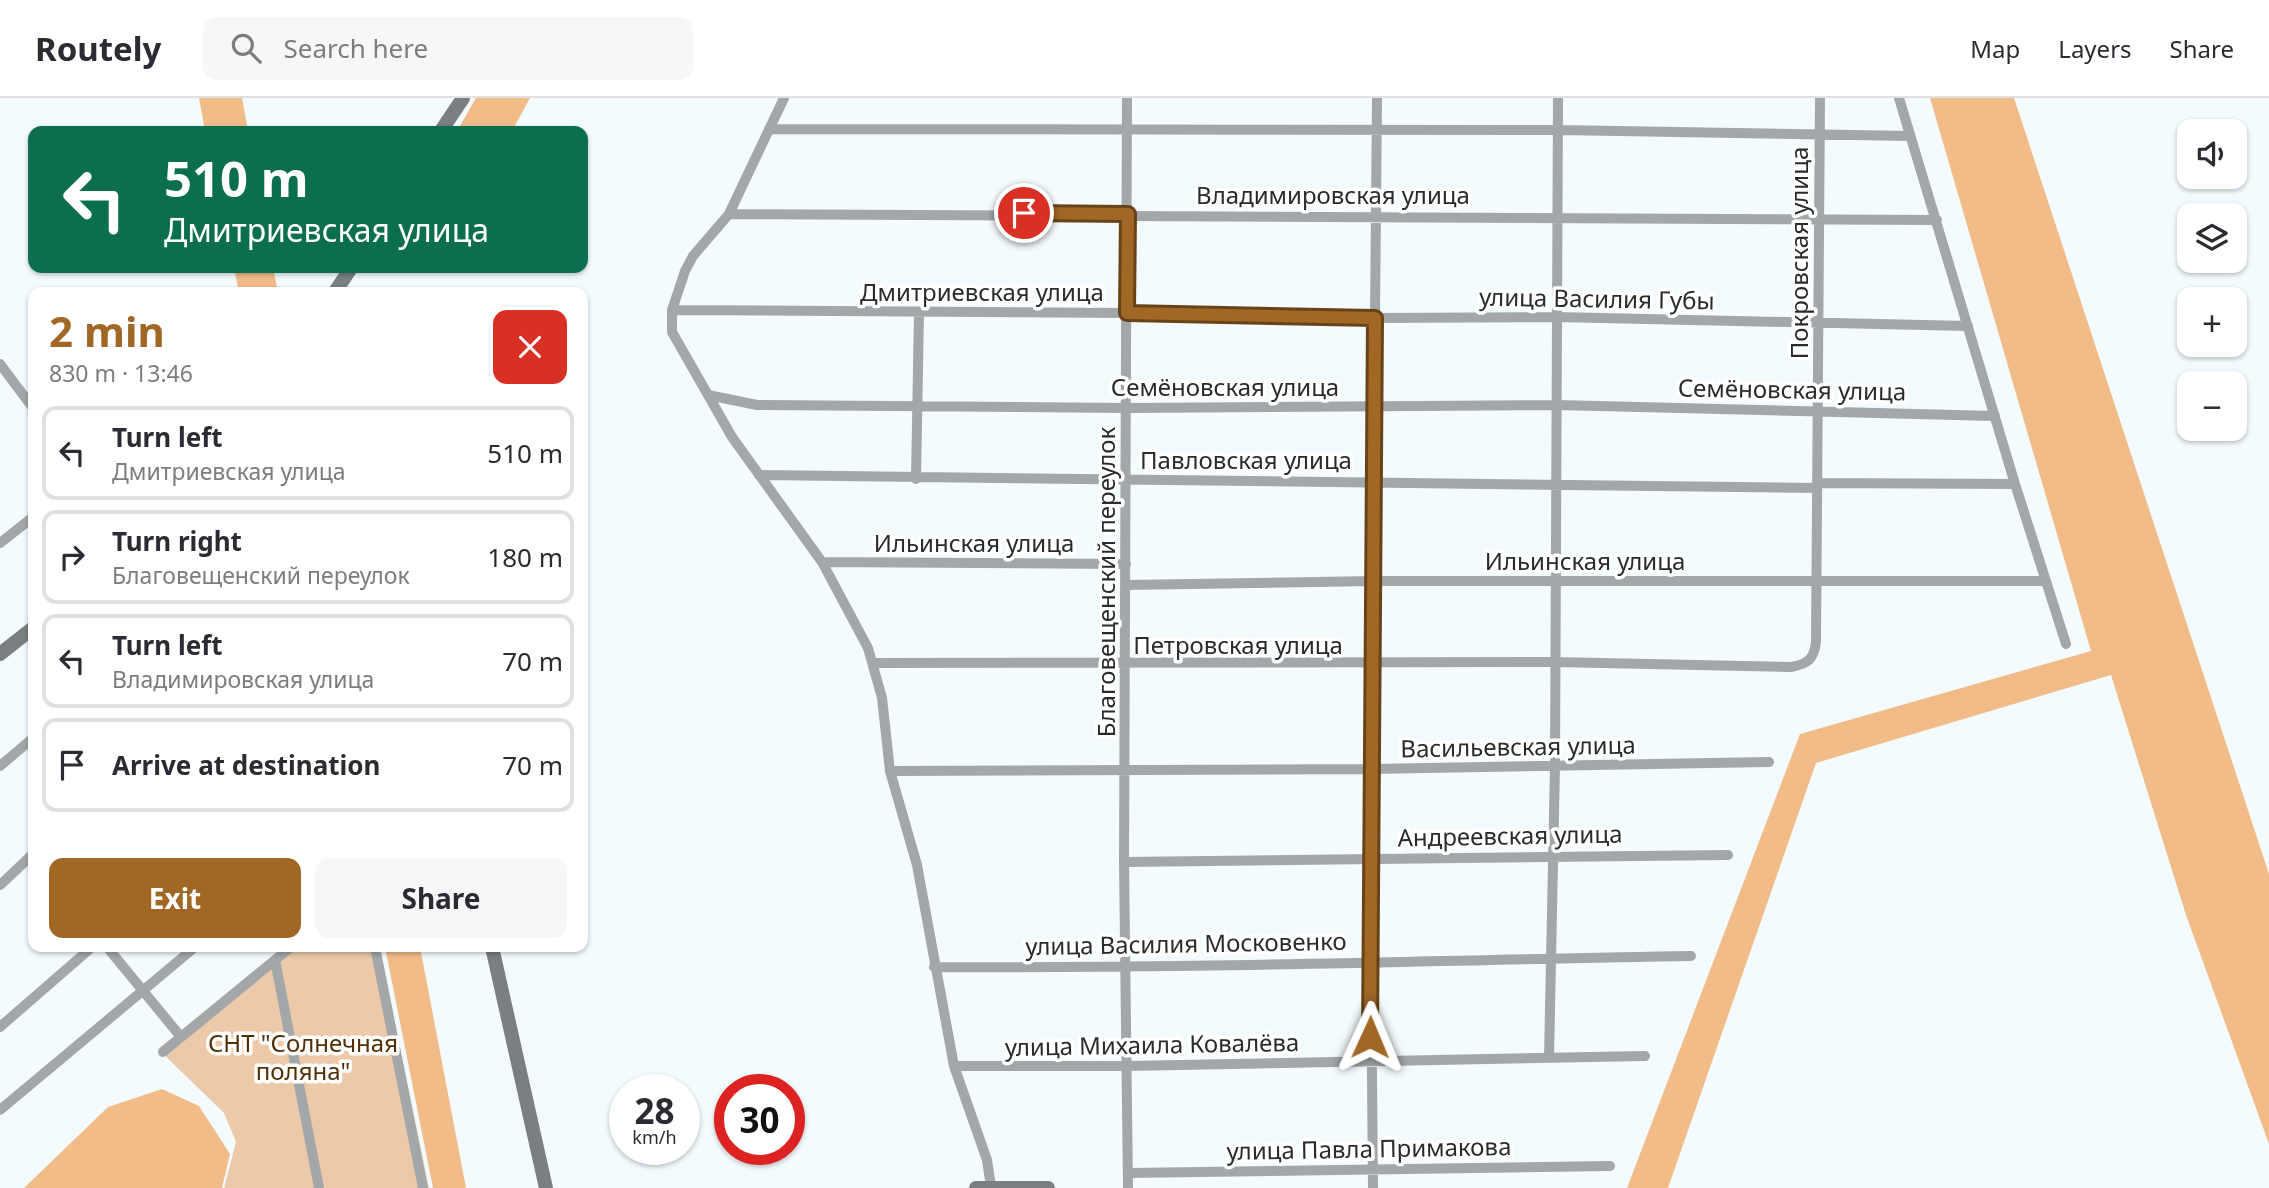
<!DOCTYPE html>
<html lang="en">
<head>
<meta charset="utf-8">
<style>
	:root { --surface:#fff; --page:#f7f7f7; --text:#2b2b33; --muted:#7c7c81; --line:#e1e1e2; --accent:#a06725 }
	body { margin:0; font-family:"Noto Sans",sans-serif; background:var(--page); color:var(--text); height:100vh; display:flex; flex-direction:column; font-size:26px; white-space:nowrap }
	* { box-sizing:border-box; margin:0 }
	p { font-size:23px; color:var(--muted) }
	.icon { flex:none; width:38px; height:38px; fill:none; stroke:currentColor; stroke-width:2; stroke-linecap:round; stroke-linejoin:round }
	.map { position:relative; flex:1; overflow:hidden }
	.drawer { position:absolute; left:28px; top:189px; width:560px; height:665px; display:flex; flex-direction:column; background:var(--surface); border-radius:14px; box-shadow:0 2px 5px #0004 }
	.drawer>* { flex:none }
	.top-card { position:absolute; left:28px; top:28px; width:560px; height:147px; border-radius:14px; box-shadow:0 2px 5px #0004; background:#0b6e4f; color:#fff; overflow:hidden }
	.fabs { position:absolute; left:2177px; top:21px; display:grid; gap:14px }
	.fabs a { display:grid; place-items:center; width:70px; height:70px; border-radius:14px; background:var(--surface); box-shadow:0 2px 5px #0004; font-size:35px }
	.speed { position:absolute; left:609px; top:976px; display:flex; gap:14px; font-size:35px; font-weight:700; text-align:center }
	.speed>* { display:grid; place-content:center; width:91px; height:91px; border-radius:50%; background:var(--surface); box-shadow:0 2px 5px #0004; line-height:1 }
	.speed small { font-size:18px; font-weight:400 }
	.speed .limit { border:10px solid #d22; background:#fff; color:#111 }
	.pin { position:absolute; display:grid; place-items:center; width:60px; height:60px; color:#fff; margin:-30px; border:4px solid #fff; border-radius:50%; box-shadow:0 2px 7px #0007 }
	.me { position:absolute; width:77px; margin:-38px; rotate:1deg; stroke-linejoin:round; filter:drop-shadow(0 0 5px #0008) }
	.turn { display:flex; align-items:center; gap:24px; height:147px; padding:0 21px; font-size:32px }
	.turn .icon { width:91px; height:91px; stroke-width:2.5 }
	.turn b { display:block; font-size:49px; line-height:60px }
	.round { display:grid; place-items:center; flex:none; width:74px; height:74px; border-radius:14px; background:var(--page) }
	.headline { display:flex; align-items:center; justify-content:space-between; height:119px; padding:0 21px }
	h1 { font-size:42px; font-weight:700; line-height:52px; color:var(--accent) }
	.action { display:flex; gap:14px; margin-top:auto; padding:14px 21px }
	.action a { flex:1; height:80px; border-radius:14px; background:var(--accent); color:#fff; font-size:28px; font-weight:700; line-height:80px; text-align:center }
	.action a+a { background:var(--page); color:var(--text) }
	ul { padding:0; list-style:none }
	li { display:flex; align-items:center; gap:21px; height:94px; margin:0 14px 10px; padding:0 7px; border:4px solid var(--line); border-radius:14px }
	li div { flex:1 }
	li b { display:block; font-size:26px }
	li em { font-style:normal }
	header { display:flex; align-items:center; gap:42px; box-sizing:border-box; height:98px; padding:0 35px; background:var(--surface); border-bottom:2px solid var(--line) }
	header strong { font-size:33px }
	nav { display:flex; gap:38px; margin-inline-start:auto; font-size:24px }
	.search { width:490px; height:63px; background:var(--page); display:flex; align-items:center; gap:18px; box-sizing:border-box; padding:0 24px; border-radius:14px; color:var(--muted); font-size:26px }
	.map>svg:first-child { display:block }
</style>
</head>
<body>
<header>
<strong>Routely</strong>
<div class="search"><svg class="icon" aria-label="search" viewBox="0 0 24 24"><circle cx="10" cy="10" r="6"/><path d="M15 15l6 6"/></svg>Search here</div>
<nav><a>Map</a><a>Layers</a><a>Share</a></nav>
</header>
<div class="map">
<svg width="2269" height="1090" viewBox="0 0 2269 1090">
	<rect width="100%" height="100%" fill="#f4fbfe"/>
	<path fill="#ebc9a9" d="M283,849H379L429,1090H224L236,1044L224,1015L158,951Z"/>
	<path fill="#f1bc88" d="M199,0H242L248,33H205Z
		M476,0H530L512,33H457Z
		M1930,0H2014L2269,776V1046L2186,817L2111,577L1816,665L1668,1090H1627L1800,636L2091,553Z
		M234,170H273L278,194H239Z
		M385,849H420L466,1090H433Z
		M162,991L199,1008L230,1056L222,1090H24L108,1009Z"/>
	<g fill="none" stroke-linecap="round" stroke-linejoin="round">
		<path stroke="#a3a7a9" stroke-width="10" d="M784,0L729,116L693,158L685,173L672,212V234L732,339L822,464L868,550L882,600L890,673L917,767L954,968L987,1062L991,1089
			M1127,0L1124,764L1128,1090
			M1899,0L2015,386L2066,546
			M769,31L1558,32L1910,38
			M729,116L1937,122
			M672,212L1127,215L1375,220L1556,219L1968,228
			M0,266L33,310
			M708,297L757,307L1127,310L1557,307L1995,318
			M759,377L1817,390
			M916,381L919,214
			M1817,385L2015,386
			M0,445L33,419
			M822,464L1126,466
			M1126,487L1374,483H2045
			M873,565L1554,564L1791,569C1808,566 1814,561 1816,544L1820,0
			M0,668L33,640
			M890,673L1371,671L1769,664
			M1124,764L1728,757
			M0,787L33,756
			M107,849L181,939
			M375,849L423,1090
			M275,862L319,1090
			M934,869C1187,871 1439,862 1691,858
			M0,929L92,849
			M163,954L291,849
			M1549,960L1555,668L1558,0
			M954,968H1127L1645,958
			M0,1012L195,849
			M1128,1075L1610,1068
			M1373,1090L1370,760L1377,0"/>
		<path stroke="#7a7f82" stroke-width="14" d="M441,33L463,0
			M335,194L351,170
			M0,556L33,530
			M492,849L546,1090
			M976,1090H1048"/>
	</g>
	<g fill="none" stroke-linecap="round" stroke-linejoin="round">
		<defs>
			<path id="route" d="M1024,115L1128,116L1127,215L1375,220L1370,939"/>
		</defs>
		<use href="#route" stroke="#684318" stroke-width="18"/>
		<use href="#route" stroke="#a06725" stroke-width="12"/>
	</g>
	<g text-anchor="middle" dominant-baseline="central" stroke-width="7" stroke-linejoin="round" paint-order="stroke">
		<g font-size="24" fill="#292c2d" stroke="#fff">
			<text x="1333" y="96">Владимировская улица</text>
			<text transform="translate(1798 155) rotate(-90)">Покровская улица</text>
			<text x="982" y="193">Дмитриевская улица</text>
			<text transform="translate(1597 200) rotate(1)">улица Василия Губы</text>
			<text x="1225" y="288">Семёновская улица</text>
			<text transform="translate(1792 291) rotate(1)">Семёновская улица</text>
			<text x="1246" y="361">Павловская улица</text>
			<text x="974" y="444">Ильинская улица</text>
			<text x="1585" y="462">Ильинская улица</text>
			<text transform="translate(1105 484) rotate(-90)">Благовещенский переулок</text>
			<text x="1238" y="546">Петровская улица</text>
			<text transform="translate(1518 648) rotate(-1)">Васильевская улица</text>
			<text transform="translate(1510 737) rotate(-1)">Андреевская улица</text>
			<text transform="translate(1186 845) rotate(-1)">улица Василия Московенко</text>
			<text transform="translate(1152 946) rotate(-1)">улица Михаила Ковалёва</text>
			<text transform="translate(1369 1050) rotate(-1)">улица Павла Примакова</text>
		</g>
		<g font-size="24" fill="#523005" stroke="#fff">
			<text x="303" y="944">СНТ "Солнечная<tspan x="303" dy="28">поляна"</tspan></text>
		</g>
	</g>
</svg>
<div class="fabs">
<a><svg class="icon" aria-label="sound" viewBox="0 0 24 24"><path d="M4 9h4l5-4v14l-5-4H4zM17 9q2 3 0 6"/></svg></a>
<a><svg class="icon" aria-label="layers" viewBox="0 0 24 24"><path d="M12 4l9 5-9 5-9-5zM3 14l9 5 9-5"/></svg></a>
<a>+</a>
<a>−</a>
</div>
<div class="speed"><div>28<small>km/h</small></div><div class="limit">30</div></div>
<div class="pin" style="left:1024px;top:115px;background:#d93025"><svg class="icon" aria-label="arrive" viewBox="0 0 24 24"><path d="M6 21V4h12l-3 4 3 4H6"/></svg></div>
<svg class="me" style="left:1370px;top:939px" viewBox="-20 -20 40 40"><path d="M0-17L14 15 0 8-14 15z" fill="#a06725" stroke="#fff" stroke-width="4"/></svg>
<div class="top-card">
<div class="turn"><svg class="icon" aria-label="left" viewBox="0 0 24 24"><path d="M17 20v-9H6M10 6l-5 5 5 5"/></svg><div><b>510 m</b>Дмитриевская улица</div></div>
</div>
<section class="drawer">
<div class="headline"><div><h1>2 min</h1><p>830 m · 13:46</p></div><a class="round" style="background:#d93025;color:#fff"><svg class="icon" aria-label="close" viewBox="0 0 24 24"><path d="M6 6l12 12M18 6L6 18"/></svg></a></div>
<ul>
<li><svg class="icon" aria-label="left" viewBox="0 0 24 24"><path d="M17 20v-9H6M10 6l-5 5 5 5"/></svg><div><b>Turn left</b><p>Дмитриевская улица</p></div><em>510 m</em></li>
<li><svg class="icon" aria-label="right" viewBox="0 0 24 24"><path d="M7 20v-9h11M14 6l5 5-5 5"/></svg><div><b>Turn right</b><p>Благовещенский переулок</p></div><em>180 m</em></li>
<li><svg class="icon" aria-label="left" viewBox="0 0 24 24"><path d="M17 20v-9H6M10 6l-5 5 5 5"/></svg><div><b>Turn left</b><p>Владимировская улица</p></div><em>70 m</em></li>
<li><svg class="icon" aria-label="arrive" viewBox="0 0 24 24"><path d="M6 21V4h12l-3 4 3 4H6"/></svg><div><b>Arrive at destination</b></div><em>70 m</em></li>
</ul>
<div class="action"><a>Exit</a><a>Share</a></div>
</section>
</div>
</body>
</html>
